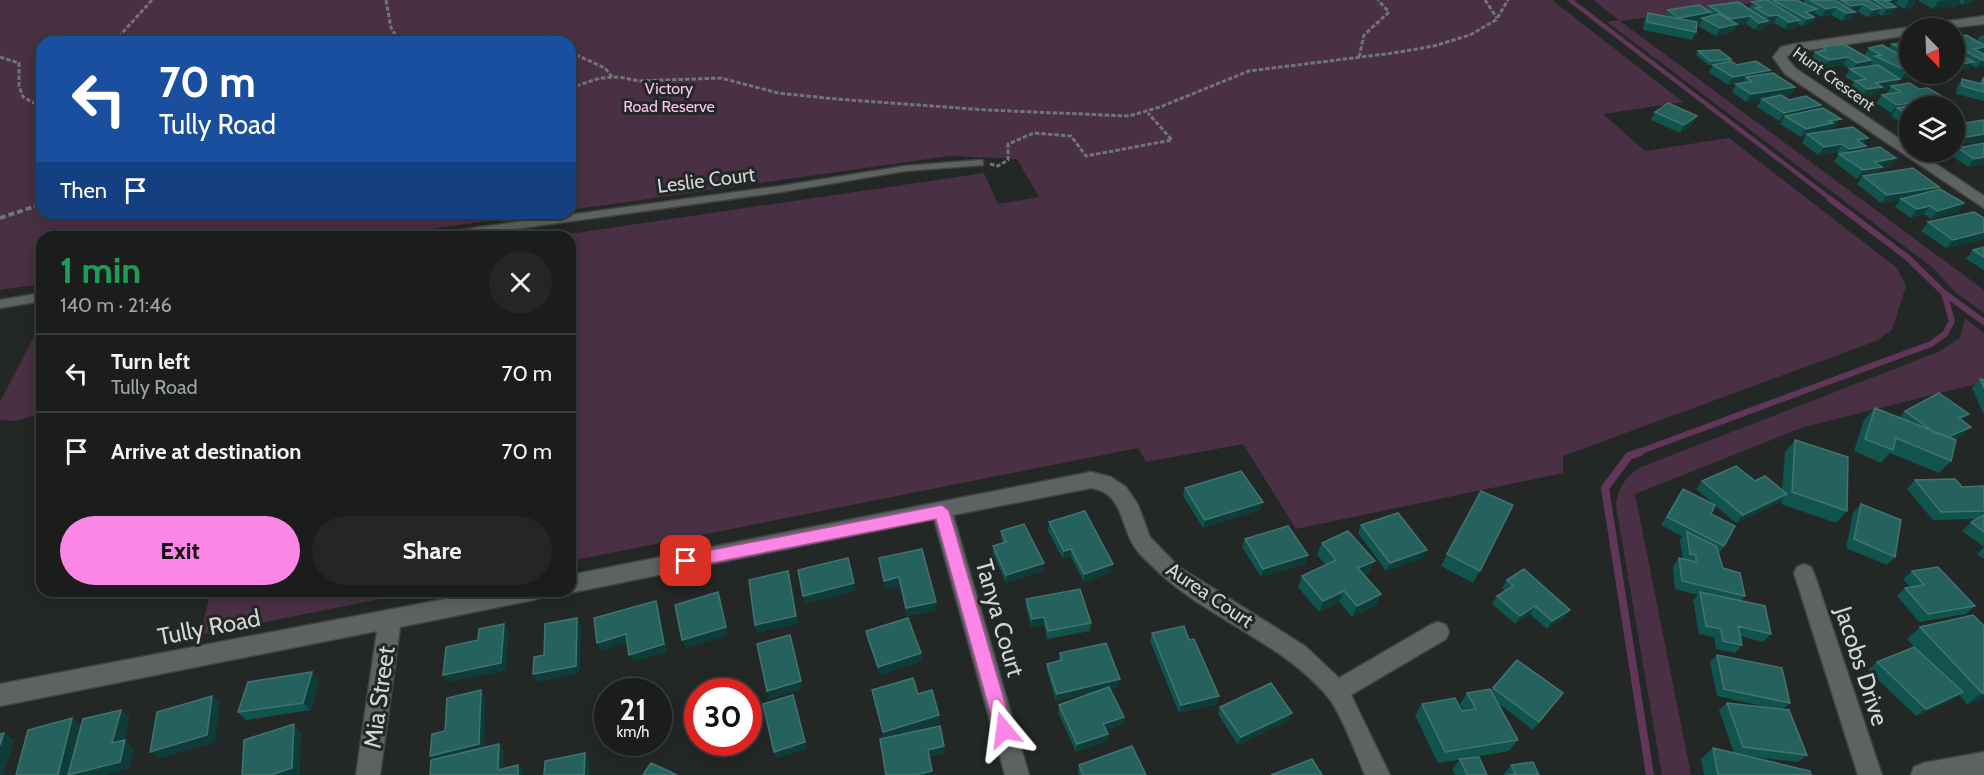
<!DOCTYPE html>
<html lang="en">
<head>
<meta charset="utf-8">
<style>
	:root { --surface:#1a1d1c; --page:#232625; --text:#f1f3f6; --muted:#9fa2a3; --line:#383b3b; --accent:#fb86e5 }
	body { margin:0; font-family:Cabin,sans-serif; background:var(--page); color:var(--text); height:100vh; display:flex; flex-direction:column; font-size:22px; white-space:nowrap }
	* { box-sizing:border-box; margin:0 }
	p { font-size:20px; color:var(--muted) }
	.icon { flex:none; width:33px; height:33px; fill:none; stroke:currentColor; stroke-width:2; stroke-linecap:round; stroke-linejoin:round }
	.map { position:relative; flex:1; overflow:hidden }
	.side { position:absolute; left:36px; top:231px; width:540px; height:366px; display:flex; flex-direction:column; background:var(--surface); border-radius:18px; box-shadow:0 3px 15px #0003,0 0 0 2px var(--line) }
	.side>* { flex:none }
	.top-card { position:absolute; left:36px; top:36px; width:540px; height:183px; border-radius:18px; box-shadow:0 3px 15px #0003,0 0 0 2px var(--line); background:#1a4fa0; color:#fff; overflow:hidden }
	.needle { width:39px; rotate:157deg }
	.tools { position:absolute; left:1899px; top:18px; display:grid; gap:12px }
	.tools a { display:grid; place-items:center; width:66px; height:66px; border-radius:50%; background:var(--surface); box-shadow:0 3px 15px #0003,0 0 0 2px var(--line); font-size:30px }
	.speed { position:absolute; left:594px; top:678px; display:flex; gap:12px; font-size:30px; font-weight:700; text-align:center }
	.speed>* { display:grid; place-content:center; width:78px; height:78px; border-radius:50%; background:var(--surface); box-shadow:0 3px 15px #0003,0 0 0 2px var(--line); line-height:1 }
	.speed small { font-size:15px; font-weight:400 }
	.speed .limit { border:9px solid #d22; background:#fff; color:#111 }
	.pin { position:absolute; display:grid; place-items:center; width:51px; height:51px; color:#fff; margin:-26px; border-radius:12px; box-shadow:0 3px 9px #0006 }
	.me { position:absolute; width:66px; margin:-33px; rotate:344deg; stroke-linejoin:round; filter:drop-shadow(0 0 4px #0008) }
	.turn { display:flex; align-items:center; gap:21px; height:126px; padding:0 24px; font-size:27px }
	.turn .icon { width:78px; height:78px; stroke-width:2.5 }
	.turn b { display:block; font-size:42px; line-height:51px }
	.then { display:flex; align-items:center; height:57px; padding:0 24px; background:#0003; gap:12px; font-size:22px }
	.round { display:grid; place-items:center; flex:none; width:63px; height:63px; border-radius:32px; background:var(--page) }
	.headline { display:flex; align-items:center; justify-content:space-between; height:102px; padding:0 24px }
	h1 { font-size:36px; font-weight:800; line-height:45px; color:#1e9e55 }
	.action { display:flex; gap:12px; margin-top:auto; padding:12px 24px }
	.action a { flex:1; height:69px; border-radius:36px; background:var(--accent); color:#111; font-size:24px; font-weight:800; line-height:69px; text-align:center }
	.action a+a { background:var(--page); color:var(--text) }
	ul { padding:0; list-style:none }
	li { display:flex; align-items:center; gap:18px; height:78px; padding:0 24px; border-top:2px solid var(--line) }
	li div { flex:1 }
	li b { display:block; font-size:22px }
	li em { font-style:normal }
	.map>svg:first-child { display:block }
</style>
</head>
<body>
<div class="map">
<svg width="1984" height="775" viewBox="0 0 1984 775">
	<rect width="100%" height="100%" fill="#232726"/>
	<path fill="#493044" d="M0,0H1552L1683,102L1603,114L1645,151L1729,138L1897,268L1906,286L1892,330L1876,341L1563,456V473L1296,529L1243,444L1146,462L1138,448L570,561V237H549L984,173L998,204L1039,197L1017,159L950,156L570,210V42H42V213H546L375,237H42V284L0,290Z
		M1593,0H1774L1620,21L1984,290V313L1955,292L1933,268L1607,22L1619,20Z
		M1965,318L1984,333V382L1804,427L1635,494L1691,775H1662L1616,506C1618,487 1625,477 1641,467L1938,352L1960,338Z
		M42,321V413L15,421L0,420V402Z
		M211,591H420L200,635Z"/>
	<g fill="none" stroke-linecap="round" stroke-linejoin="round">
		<path stroke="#613659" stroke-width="4.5" d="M1570,0L1832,200"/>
		<path stroke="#613659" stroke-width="6" d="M1830,199L1908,258L1944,293L1984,322
			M1636,453L1931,344L1945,334L1952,321L1944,293"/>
		<path stroke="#613659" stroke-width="8" d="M1640,452L1629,456L1605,488L1650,775"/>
		<defs>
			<path id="lane" d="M980,160L983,161V165L905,171L781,192L458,237H433L438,234L481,227L781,186L905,166Z
				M42,293V301L0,308V300Z"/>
			<path id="street" d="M1984,16V24L1949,28H1921L1927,24Z
				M1910,27L1914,28H1910V35L1794,52L1786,57L1795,68L1910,146V152H1918L1984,196V208L1785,74L1773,57L1781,47L1794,44Z
				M1091,472L1111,477L1126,487L1138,505L1150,537L1179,567L1305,646L1339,678L1430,625L1438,622L1446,625L1449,632L1446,639L1351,695L1390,775H1365C1356,754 1341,713 1328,697C1279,639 1201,617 1149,563C1144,558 1138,553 1134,546C1120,524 1123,493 1091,488L953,515L1029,775H1005L934,519L570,593L564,591H570V575Z
				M1804,564L1811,567L1814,573L1882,775H1858L1794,573L1797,567Z
				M487,591H545L542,597L534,600L400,627L380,775H356L377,631L0,706V684Z
				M1984,752V775H1911L1914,767L1923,763Z"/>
		</defs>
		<use href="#lane" stroke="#404343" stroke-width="3"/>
		<use href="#street" stroke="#404343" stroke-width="3"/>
		<path stroke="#717574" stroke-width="3" stroke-dasharray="4.5 2" stroke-linecap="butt" d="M386,0L391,28L400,42
			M1485,0L1497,18
			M114,42L152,0
			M570,52L605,68L612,77
			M0,57L19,63V86L23,97L42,107
			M1359,57L1364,35L1389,12L1378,0
			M570,88L600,78L619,77L639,81L721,78L778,93L836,99L987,110L1129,116L1160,107L1249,71L1393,53L1434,46L1470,35L1496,20L1508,0
			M990,164L998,166L1008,160V144L1034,133L1071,136L1086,156L1172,140L1148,113"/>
		<path stroke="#717574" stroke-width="4" stroke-dasharray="6 3" stroke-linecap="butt" d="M0,218L42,204"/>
		<use href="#lane" fill="#5e6362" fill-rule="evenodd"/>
		<use href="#street" fill="#5e6362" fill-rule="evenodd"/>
	</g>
	<path fill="#11544e" d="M1764,0H1796L1807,5L1803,2L1805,0H1916L1912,7L1904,9L1896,4L1892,14L1882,16L1878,13L1876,16L1868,17L1858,12H1855L1850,19L1842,21L1831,15L1821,17L1815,13L1813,16L1814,17L1810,25L1802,26L1798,24L1795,28L1785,29L1774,23L1767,24L1764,29L1755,30L1746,24L1736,26L1732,32L1716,36L1698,26L1701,21L1695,22L1696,32L1692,40L1643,30L1644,21L1648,13L1665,16L1668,10H1707L1709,6L1749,9L1752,2Z
		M1919,0H1974L1972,2L1962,5L1959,3L1957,6L1933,9L1918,1Z
		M1984,35V51L1982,54L1984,67L1976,68L1971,65L1969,69L1954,72V37L1977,41L1980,36Z
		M1910,42V74H1919L1917,76L1901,79L1896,77L1900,79L1896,85L1919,89L1945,98L1943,100L1910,106V126L1907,127L1891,116L1893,113H1891L1876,103L1882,95L1886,94L1890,88L1880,89L1876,95L1862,97L1850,89L1854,82L1845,77L1850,69L1843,65L1824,68L1811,60L1815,52L1819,51L1822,47L1844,44L1867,66H1873L1870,64L1872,61L1864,56L1869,48L1888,49L1892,44Z
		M1698,51L1731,59L1730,61L1737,65L1770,70L1768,74L1795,87L1790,95L1783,96L1789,100L1820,108L1835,127L1830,128L1828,131L1864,145L1866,146L1863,150L1890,167L1881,168L1877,174L1939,187L1938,189L1964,203L1957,212L1931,219L1924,214L1911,218L1895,207L1900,200L1881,203L1857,184L1861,178L1857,179L1834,162L1839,154L1837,152L1818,155L1802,143L1805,136L1801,137L1780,124L1782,121H1779L1757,107L1761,100L1746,102L1732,92L1736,84L1743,82L1728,85L1709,72L1713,65H1708L1696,55Z
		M1983,78H1984V101L1956,94L1957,87L1962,79L1979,83Z
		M1655,112L1693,124L1680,133L1651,120Z
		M1984,143V164L1968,167L1952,156L1958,148Z
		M1984,218V237L1982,240L1946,248L1921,231L1928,222Z
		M1984,247V270L1966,259L1973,250Z
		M1980,379L1984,380V415L1972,388Z
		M1875,408L1899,418L1905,411L1962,421L1971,427L1963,435L1954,440L1951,461L1939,473L1890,453L1881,463L1854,451L1864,420Z
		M1795,440L1847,511L1836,523L1781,504L1782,500L1780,502L1736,523L1715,505L1711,514L1724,546L1719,554L1723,568L1745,596L1741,601L1771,634L1763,642L1740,636L1742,645L1735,653L1716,649L1714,637L1699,634L1693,600L1698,595L1675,589L1673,566L1679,558L1683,559L1680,540L1683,537L1661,525L1677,498L1683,489L1715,505L1696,489L1702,481H1755L1782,490L1785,452Z
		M1915,480L1962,487L1984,488V547L1962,531L1971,522L1977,519L1933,520L1907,489Z
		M1185,488L1260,510L1203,528L1183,496Z
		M1481,491L1480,571L1473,583L1441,566Z
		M1861,504L1895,557L1887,565L1846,548L1853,513Z
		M1049,522L1112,572L1084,582L1071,557L1063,559L1048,531Z
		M1361,525L1423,558L1386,571L1358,533Z
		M1001,531L1044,563L1043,571L1006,583L993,554V546L1003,543L1001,539Z
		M1245,539L1305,564L1261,577L1242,547Z
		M1322,543L1369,573L1364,575L1381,594L1375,606L1352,617L1339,602L1319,612L1298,587L1302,576L1326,565L1317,555Z
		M1984,547V559L1977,554Z
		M879,558L937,610L907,616L900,586L885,589Z
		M1912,571L1975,606L1966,614L1919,622L1897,596L1905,588L1910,587L1903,579Z
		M1507,580L1570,610L1564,618L1547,629L1530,614L1515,624L1492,604L1497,596L1505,591L1502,588Z
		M1026,599L1091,623L1090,631L1047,639L1044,625L1031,627L1026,607Z
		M1984,626V700L1967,704L1959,695L1953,700L1916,716L1868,670L1877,662L1921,654L1907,639L1920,627Z
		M866,631L921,653L922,661L880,675L867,639Z
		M1152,633L1189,640L1219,696L1217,704L1179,713L1150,641Z
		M1060,653L1120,679L1118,687L1110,689L1124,717L1123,724L1106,730L1108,734L1107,741L1076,752L1058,712L1059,705L1095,692L1056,701L1047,671V664L1059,661Z
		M1717,655L1790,703L1783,709L1807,755L1798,762L1746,756L1811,775H1704L1701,759L1713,748L1734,753L1719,710L1727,703L1767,707L1717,696L1710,662Z
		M319,680L311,710L246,720L238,712Z
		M1493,688L1563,693L1533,730L1498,703L1518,740L1509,751L1469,758L1487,775H1455L1452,770L1459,760L1438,763L1415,715L1422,704L1464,711L1460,704L1467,693L1491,690Z
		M872,690L918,694L940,723L906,733L945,753L929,757L884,738Z
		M1220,707L1289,720L1238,745L1218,714Z
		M1079,765L1146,775H1079L1078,772Z
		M1511,765L1539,775H1503Z"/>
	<path fill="#0f3c38" d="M1892,0H1898L1894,7L1886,1Z
		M1907,0H1916L1912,7L1904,9L1909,1Z
		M1948,0H1961L1957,6L1933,9L1938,1Z
		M1965,0H1974L1972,2L1962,5Z
		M1863,4L1858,12H1855L1850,19L1842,21L1851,6Z
		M1836,7L1831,15L1821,17L1826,9Z
		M1896,7L1892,14L1882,16L1887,8Z
		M1881,8L1876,16L1868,17L1873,10Z
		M1817,9L1813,17L1805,12Z
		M1711,12L1707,20L1702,18L1701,21L1676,26L1679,18Z
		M1778,15L1774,23L1767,24L1764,29L1755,30L1759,23L1766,22L1769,16Z
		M1750,16L1746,24L1736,26L1732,32L1716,36L1720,28L1726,27L1730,19Z
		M1814,17L1810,25L1802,26L1807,19Z
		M1800,20L1795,28L1785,29L1789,22Z
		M1984,47V51L1982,55L1974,49Z
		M1848,57L1843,65L1824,68L1829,60Z
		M1871,60L1866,68L1852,71L1857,63Z
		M1982,60H1984V67L1976,68Z
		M1974,62L1969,69L1954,72V70L1959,64Z
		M1770,70L1765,78L1746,77L1743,82L1728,85L1733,77Z
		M1907,71H1910V74H1919L1917,76L1901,79Z
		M1931,74H1947L1928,77Z
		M1900,79L1895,87L1891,86L1890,88L1880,89L1876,95L1862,97L1867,89L1876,83Z
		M1795,87L1790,95L1763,100L1762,99L1761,100L1746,102L1751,94Z
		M1945,98L1939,106L1897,108L1893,113H1891L1897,105Z
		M1821,105L1816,113L1785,116L1782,121H1779L1784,113Z
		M1960,111L1954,119V112Z
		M1697,116L1693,124L1680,133L1684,125Z
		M1841,119L1835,127L1830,128L1828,131L1807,134L1805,136L1801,137L1806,129L1829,121Z
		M1984,134V141L1954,146V139Z
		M1868,138L1863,146L1857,140Z
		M1842,144L1837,152L1818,155L1824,147Z
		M1866,146L1860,154L1843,157L1849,149Z
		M1984,157V164L1968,167L1974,159Z
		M1896,158L1890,167L1881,168L1876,175L1863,176L1861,178L1857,179L1863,170L1875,162Z
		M1939,187L1933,195L1901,199L1900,200L1881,203L1887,195Z
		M1964,203L1957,212L1931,219L1937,211Z
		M1930,206L1924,214L1911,218L1917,209Z
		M1984,229V237L1982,240L1946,248L1953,240Z
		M1969,414L1961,422L1959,418Z
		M1971,427L1963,435L1937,448L1945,439Z
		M1787,494L1780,502L1736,523L1743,515Z
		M1263,502L1260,510L1203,528L1205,520Z
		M1071,549V557L1063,559L1064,551Z
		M1427,550L1423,558L1386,571L1390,563Z
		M1308,555L1305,564L1261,577L1263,569Z
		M1375,561L1369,573L1353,580L1358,568Z
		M1044,563L1043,571L1006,583V575Z
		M1113,564L1112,572L1084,582V574Z
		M788,571L798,624L757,633L755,625Z
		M899,577L900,586L885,589L884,581Z
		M854,583L856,591L805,604L803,596Z
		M1344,591L1339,602L1319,612L1323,601Z
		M718,592L728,635L686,648L682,640Z
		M1381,594L1375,606L1352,617L1357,606Z
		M656,601L659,609L667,652L633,662L629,655Z
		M936,602L937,610L907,616L906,608Z
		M1535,606L1530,614L1515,624L1520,616Z
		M1570,610L1564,618L1547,629L1552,621Z
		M1044,617V625L1031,627L1032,619Z
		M577,618L581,626L580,673L537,682L533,674Z
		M504,624L509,632L506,671L448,682L443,675Z
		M626,634L630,642L601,651L597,643Z
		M790,635L803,689L769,699L767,691Z
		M921,653L922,661L880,675L878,667Z
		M312,672L319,680L311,710L303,703Z
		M1120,679L1118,687L1056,701L1057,694Z
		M481,690L486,697L484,751L436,763L430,756Z
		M1963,692L1953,700L1916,716L1926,709Z
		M1982,693H1984V700L1967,704Z
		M212,696L220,703L215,742L159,759L150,752Z
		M1219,696L1217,704L1179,713L1181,705Z
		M795,703L807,749L776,759L774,752Z
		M121,710L130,717L122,751L112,743Z
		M1292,713L1289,720L1238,745L1241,737Z
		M939,715L940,723L884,739L883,732Z
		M1124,717L1123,724L1102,731L1103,724Z
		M72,718L82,726L70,775L125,740L134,748L129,769L106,775H58Z
		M294,724L301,732L300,775H271Z
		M4,733L15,740L3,775H0V745Z
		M1108,734L1107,741L1076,752L1077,744Z
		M499,744L504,751L503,775L498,770Z
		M944,746L945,753L928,757V750Z
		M585,753L589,760V775H584Z
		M518,765L523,772V775H518Z
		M932,771V775H915Z"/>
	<path fill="#26625d" stroke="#417470" stroke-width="1.5" d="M1764,0H1767L1800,20L1789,22L1778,15L1769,16L1755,8L1761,7L1752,2Z
		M1772,0H1796L1817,9L1805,12L1814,17L1807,19Z
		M1810,0H1834L1855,12L1846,13L1836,7L1826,9Z
		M1841,0H1867L1881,8L1873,10L1863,4L1851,6Z
		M1874,0H1892L1886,1L1896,7L1887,8Z
		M1738,2L1768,21L1759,23L1750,16L1730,19L1709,6Z
		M1699,5L1711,12L1679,18L1668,10Z
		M1648,13L1697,22L1696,32L1647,22Z
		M1719,14L1737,24L1720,28L1702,18Z
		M1966,35L1984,45V47L1974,49L1984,54V60H1982L1954,45V37Z
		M1910,42V54L1892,44Z
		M1844,44L1871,60L1857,63L1848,57L1829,60L1815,52L1826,50L1822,47Z
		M1882,45L1910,61V71H1907L1875,56L1881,55L1869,48Z
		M1719,50L1731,59L1710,61L1698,51Z
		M1954,51L1974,62L1959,64L1954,62Z
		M1731,61L1737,65L1756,61L1770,70L1733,77L1713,65Z
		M1878,65L1900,79L1876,83L1882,87L1867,89L1855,81L1866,79L1850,69Z
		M1773,73L1795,87L1751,94L1736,84L1752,82L1746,77Z
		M1983,78H1984V92L1962,86V79L1982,84Z
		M1910,83L1919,89L1928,88L1945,98L1897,105L1882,95L1901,92L1891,86Z
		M1781,95L1789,100L1806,96L1821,105L1784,113L1762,99Z
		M1943,100L1953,106H1910V116L1897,108Z
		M1668,103L1697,116L1684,125L1655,112Z
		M1954,107L1960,111L1954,112Z
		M1823,108L1841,119L1829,121L1833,123L1806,129L1785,116Z
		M1983,120L1984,121V134L1954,139V125Z
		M1853,127L1868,138L1857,140L1866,146L1849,149L1842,144L1824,147L1807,134Z
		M1984,143V157L1974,159L1958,148Z
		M1880,147L1896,158L1875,162L1882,167L1863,170L1839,154Z
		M1913,168L1939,187L1887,195L1863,176Z
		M1940,189L1964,203L1937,211L1930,206L1917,209L1901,199Z
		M1974,212L1984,218V232L1953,240L1928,222Z
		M1984,247V257L1973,250Z
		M1980,379L1984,380V388Z
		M1939,393L1969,414L1959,418L1971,427L1948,437L1934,432L1905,411Z
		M1875,408L1956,440L1951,461L1896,438L1893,450L1865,439Z
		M1795,440L1848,457L1847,511L1792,492Z
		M1736,466L1755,481L1765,476L1787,494L1743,515L1702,481Z
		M1241,471L1263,502L1205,520L1185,488Z
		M1955,479L1962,487L1983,486L1984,488V511L1941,512L1915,480Z
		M1683,489L1715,505L1711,514L1735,526L1724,546L1667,517Z
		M1481,491L1513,505L1480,571L1447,554Z
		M1861,504L1901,520L1895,557L1854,539Z
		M1085,511L1113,564L1084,574L1071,549L1064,551L1049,522Z
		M1398,513L1427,550L1390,563L1361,525Z
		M1984,515V532L1971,522Z
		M1024,524L1044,563L1006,575L993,546L1006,542L1001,531Z
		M1288,526L1308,555L1263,569L1245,539Z
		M1348,531L1375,561L1358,568L1381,594L1357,606L1344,591L1323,601L1302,576L1336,560L1322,543Z
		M1687,532L1716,546L1723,568L1740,573L1745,596L1682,581L1679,558L1696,562V555L1690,554Z
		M922,549L936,602L906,608L899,577L884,581L879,558Z
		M848,558L854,583L803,596L798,570Z
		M1938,567L1975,606L1928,614L1905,588L1924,585L1912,571Z
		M1524,569L1570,610L1552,621L1535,606L1520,616L1497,596L1513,586L1507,580Z
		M788,571L796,616L755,625L749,580Z
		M1080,589L1091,623L1048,631L1044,617L1032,619L1026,599Z
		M718,592L726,627L682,640L675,605Z
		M1700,592L1765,606L1771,634L1738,626L1742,645L1723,641L1721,629L1706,626Z
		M656,601L664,644L629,655L626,634L597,643L594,618Z
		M1973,615L1984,626V693H1982L1920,627Z
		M577,618L576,666L533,674L534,657L544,655L545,624Z
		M908,618L921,653L878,667L866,631Z
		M504,624L501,663L443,675L446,647L478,640L479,629Z
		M1184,626L1189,640L1194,639L1219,696L1181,705L1152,633Z
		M790,635L801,681L767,691L757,644Z
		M1106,643L1120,679L1057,694L1047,664L1062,660L1060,653Z
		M1914,647L1963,692L1926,709L1877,662Z
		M1717,655L1782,668L1790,703L1724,689Z
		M1517,660L1563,693L1539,722L1493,688Z
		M312,672L303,703L238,712L248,682Z
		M913,678L918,694L932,690L939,715L883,732L872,690Z
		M1271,683L1292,713L1241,737L1220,707Z
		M1109,687L1124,717L1103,724L1108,734L1077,744L1059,705Z
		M1490,689L1518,740L1445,752L1422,704L1455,698L1462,711L1476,709L1467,693Z
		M481,690L479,744L430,756L432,734L445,731L447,698Z
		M793,695L805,742L774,752L763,704Z
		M212,696L207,735L150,752L157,712Z
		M1727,703L1789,710L1807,755L1743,747Z
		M121,710L112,743L125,740L120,762L68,775L83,719Z
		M72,718L58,775H16L28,730Z
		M294,724L292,768L271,775H242L244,740Z
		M940,726L944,746L928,750L932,771L915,775H886L880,739Z
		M4,733L0,745V734Z
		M499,744L498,770L518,765V775H430L431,760Z
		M1132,746L1146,775H1083L1079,765Z
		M1713,748L1810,771L1811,775H1718Z
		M585,753L584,775H544L545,761Z
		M1479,757L1487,775H1467L1460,759Z
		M1312,759L1322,775H1271Z
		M1533,762L1539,775H1508L1516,774L1511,765Z
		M651,763L677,775H643Z"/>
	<path fill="#fb86e5" stroke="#a35795" stroke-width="1.5" d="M942,505L949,511L1013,730L1010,736L1004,738L998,736L995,730L936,519L686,568L678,561L686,555Z"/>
	<g text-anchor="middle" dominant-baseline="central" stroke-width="6" stroke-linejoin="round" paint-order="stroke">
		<g font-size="16" fill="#d3d6d6" stroke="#232726">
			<text transform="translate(1834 79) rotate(36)">Hunt Crescent</text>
		</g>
		<g font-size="16" fill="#fcc2ef" stroke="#232726">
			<text x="669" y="88">Victory<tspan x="669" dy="18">Road Reserve</tspan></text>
		</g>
		<g font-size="20" fill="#d3d6d6" stroke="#232726">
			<text transform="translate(706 180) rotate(-7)">Leslie Court</text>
			<text transform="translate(1210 595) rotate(34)">Aurea Court</text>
		</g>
		<g font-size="24" fill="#d3d6d6" stroke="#232726">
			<text transform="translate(1000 618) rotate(74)">Tanya Court</text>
			<text transform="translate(209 627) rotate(-11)">Tully Road</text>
			<text transform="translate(1862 666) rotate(72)">Jacobs Drive</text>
			<text transform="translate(379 697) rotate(-82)">Mia Street</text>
		</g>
	</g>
</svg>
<div class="tools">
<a><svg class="needle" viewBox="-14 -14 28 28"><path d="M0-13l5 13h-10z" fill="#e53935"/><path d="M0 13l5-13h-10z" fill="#9fa2a3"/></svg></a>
<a><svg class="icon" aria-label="layers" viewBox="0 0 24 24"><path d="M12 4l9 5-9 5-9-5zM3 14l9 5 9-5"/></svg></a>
</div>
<div class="speed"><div>21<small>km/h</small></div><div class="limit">30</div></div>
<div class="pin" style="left:686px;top:561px;background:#d93025"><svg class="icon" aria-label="arrive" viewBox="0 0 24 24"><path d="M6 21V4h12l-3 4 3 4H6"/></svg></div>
<svg class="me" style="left:1004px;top:730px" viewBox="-20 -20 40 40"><path d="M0-17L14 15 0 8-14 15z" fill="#fb86e5" stroke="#fff" stroke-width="4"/></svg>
<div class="top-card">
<div class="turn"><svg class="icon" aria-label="left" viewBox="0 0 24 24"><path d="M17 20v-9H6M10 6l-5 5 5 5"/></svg><div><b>70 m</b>Tully Road</div></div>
<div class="then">Then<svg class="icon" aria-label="arrive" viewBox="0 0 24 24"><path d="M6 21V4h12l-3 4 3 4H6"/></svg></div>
</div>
<section class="side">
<div class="headline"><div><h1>1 min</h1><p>140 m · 21:46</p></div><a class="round"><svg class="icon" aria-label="close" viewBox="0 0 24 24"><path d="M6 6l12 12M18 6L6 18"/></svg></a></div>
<ul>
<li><svg class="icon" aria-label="left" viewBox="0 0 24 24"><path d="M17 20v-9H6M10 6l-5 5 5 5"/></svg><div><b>Turn left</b><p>Tully Road</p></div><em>70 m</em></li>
<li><svg class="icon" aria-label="arrive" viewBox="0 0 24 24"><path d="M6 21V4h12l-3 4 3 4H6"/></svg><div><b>Arrive at destination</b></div><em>70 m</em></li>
</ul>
<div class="action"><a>Exit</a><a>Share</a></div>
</section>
</div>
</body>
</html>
